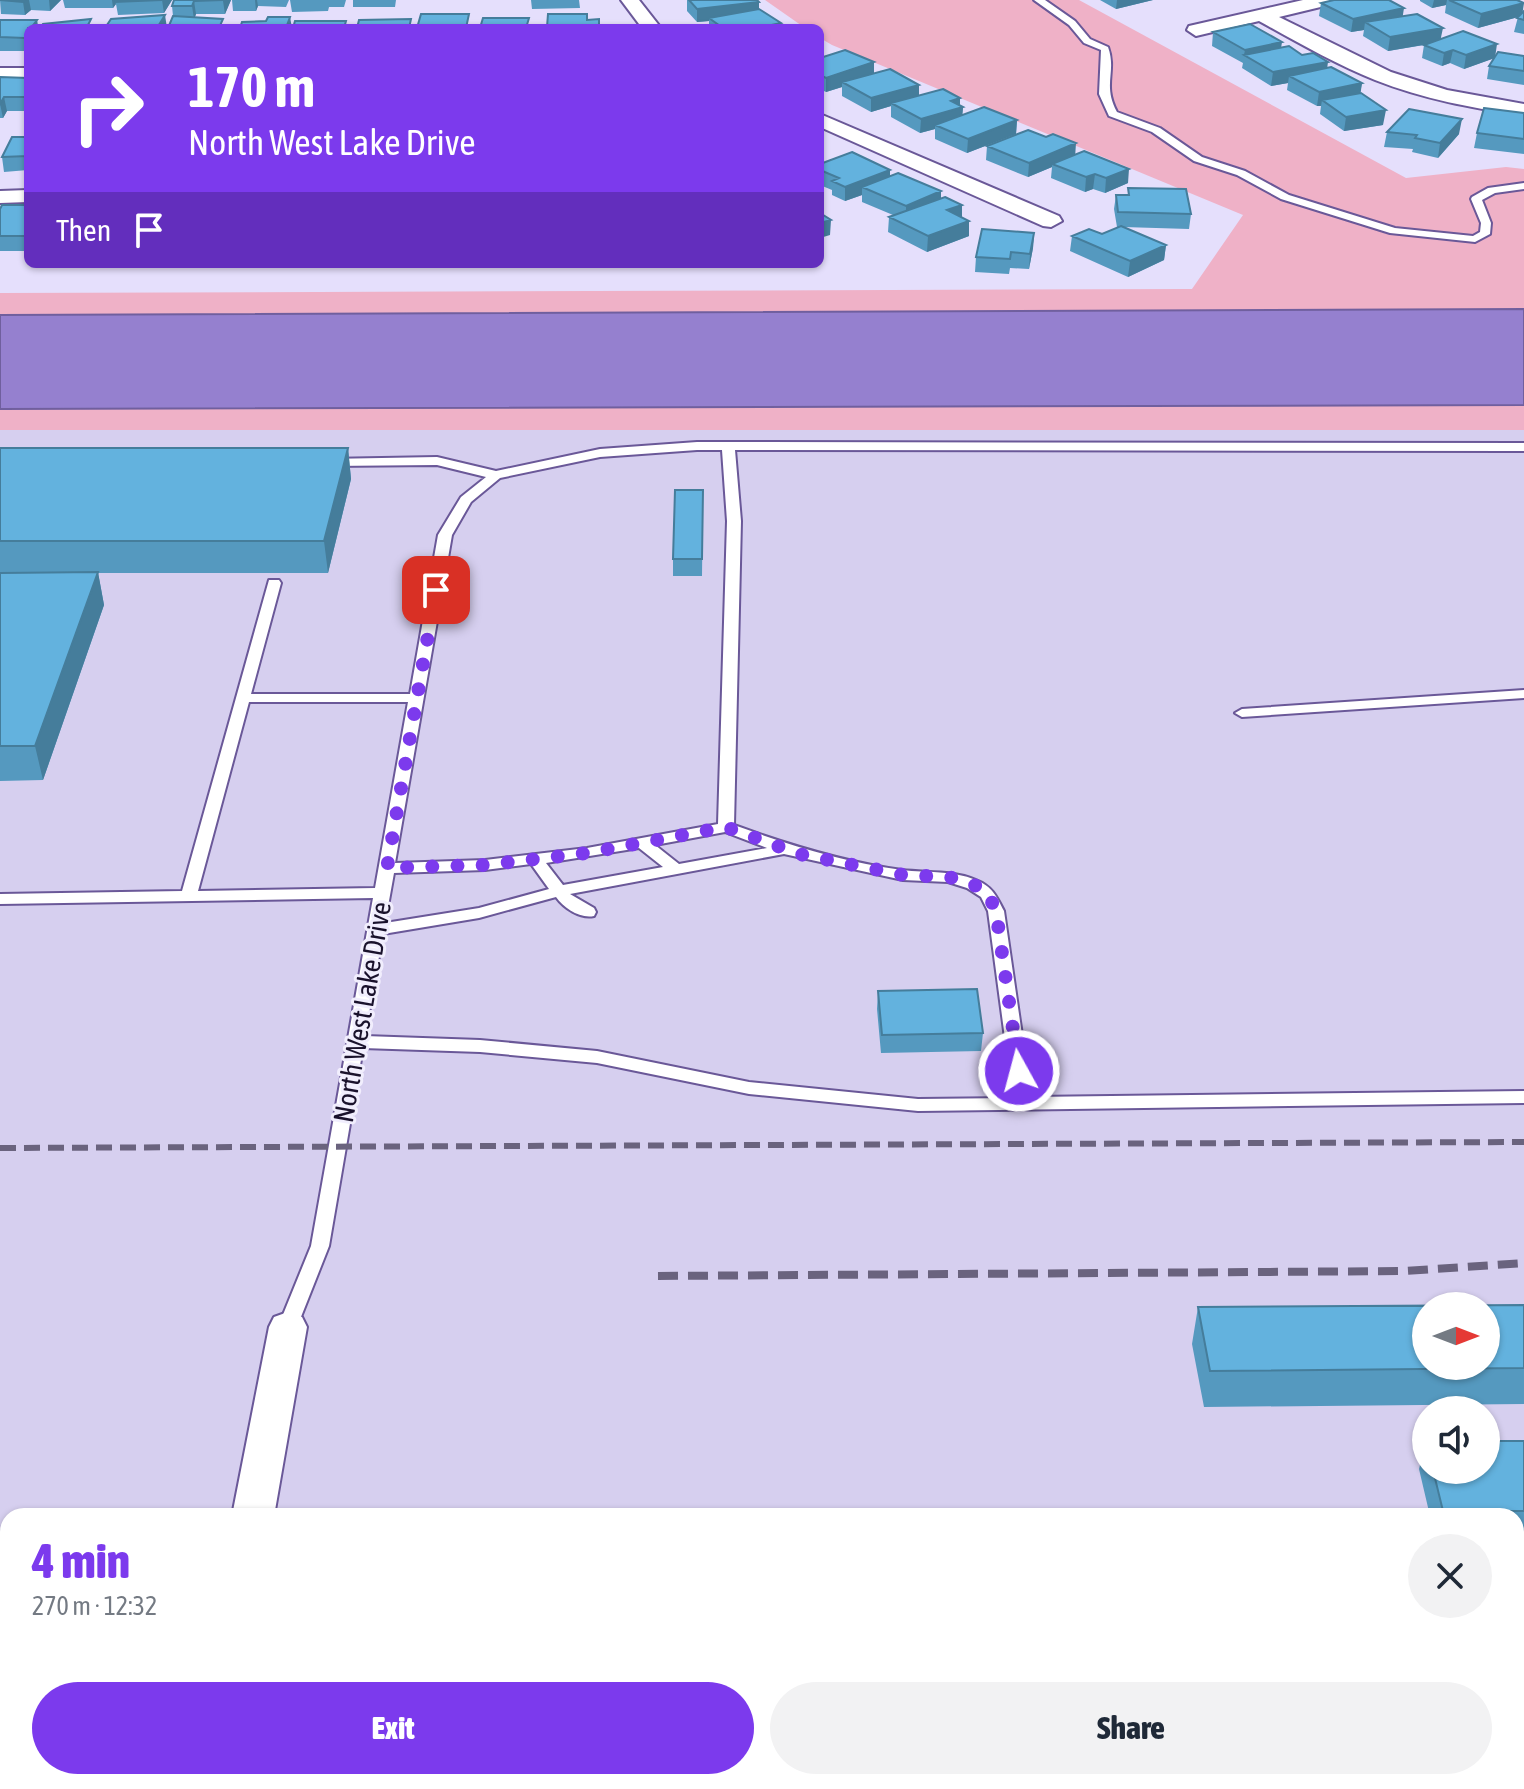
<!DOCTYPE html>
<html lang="en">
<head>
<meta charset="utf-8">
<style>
	:root { --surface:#fff; --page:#f2f2f3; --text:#1f2937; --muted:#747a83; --accent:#7c3aed }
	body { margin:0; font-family:"Asap Condensed",sans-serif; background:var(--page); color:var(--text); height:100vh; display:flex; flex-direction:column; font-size:30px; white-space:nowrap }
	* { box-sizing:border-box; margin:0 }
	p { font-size:26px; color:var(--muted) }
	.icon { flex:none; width:44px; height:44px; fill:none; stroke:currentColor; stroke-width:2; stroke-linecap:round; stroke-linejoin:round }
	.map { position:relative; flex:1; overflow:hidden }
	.side { position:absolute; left:0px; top:1508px; width:1524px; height:282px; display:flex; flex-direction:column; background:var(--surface); border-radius:24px 24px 0 0; box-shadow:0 2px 6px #0004 }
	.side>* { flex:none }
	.hud { position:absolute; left:24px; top:24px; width:800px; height:244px; border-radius:12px; box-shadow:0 2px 6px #0004; background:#7c3aed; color:#fff; overflow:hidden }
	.needle { width:52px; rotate:90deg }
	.controls { position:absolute; left:1412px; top:1292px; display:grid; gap:16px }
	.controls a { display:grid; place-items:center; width:88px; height:88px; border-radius:50%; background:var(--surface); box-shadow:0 2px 6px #0004; font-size:40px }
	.pin { position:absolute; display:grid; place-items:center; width:68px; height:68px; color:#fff; margin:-34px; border-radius:16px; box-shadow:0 4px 12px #0006 }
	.me { position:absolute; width:88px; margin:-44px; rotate:353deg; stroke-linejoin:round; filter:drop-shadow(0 0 6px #0008) }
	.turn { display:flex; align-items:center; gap:28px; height:168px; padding:0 32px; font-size:36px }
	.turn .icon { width:104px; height:104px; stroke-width:2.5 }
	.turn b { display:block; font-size:56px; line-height:68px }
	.then { display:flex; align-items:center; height:76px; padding:0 32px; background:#0003; gap:16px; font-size:30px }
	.round { display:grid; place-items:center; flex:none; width:84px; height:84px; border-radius:42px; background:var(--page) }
	.summary { display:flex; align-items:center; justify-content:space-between; height:136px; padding:0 32px }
	h1 { font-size:48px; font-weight:800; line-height:60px; color:var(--accent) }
	.cta { display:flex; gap:16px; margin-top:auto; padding:16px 32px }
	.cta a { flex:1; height:92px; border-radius:48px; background:var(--accent); color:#fff; font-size:32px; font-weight:800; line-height:92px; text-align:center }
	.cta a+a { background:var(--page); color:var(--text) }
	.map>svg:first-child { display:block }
</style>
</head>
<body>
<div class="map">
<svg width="1524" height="1789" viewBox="0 0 1524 1789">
	<rect width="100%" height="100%" fill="#e5dffc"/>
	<path fill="#d6cfef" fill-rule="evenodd" d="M0,430H1524V1789H0ZM1426,1306H1486V1366H1426ZM1426,1410H1486V1470H1426ZM8,1516H1516V1782H8Z"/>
	<path fill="#efb1c7" d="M765,0H1079L1406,178L1506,167L1524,169V430H0V293L1192,289L1243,215L832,45L820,38V28H805Z"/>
	<path fill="#9580cf" stroke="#705f9e" stroke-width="2" d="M1524,309V405L0,409V315Z"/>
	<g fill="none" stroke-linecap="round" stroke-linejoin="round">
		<defs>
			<path id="lane" d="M1034,0H1045L1075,21L1090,39L1108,47C1117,72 1102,84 1117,112L1160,128L1202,157L1245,171L1289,195L1395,228L1473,236L1480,232L1481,223L1471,199L1472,197L1488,188L1524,183V189L1495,193L1482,200L1491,223L1490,234L1475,242L1390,233L1281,199L1237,175L1194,161L1152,132L1109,116L1099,94L1101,50L1084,43L1069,25Z
				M697,442L1524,443V451L735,450L741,521L734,825C789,845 844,862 902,870C928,873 952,870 976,880C992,886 997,897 1004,911L1031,1097L1524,1091V1103L918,1111L749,1094L597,1063L480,1052L363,1048L329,1246L295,1332L288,1334L281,1332L278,1327L311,1246L373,898L0,904V894L182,891L269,580H279L281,583L251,694H410L438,535L461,497L486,477L437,465L330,466L324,462L326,459L437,457L496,471L600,449ZM697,450H722L727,521L718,824L587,848L485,860L395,863L452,535L471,502L500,478L600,457ZM249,702H408L375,888L198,891ZM725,832L767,848L679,864L655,845ZM639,848L663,867L563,885L546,863ZM784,854L903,880L948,882L967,888L981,897L988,911L1013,1098L918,1099L749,1082L597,1051L480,1040L365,1036L383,934L479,918L556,897C564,908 580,919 594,916L596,912L594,908L570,894ZM531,864L549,889L479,908L385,923L394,873L485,870Z
				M1524,690V698L1242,717L1235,713L1242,709Z"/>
			<path id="street" d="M621,0H639L661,28H642Z
				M1303,0H1336L1333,4L1279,17L1391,72L1447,90L1524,104V116C1473,108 1423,99 1375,80C1335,64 1297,42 1259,21L1196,36L1187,30L1189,26Z
				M0,68H28V80H0Z
				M820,114L1059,216L1062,221L1051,227L1043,226L820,127Z
				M28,190V202L0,203V191Z
				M288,1312L302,1317L307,1327L274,1516H232L269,1327L274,1317Z
				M181,1782H227L226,1789H180Z"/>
		</defs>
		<use href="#lane" stroke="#6a5898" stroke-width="4"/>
		<use href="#street" stroke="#6a5898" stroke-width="4"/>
		<use href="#lane" fill="#fff" fill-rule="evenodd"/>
		<use href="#street" fill="#fff" fill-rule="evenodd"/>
		<path stroke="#6a637e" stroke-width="6" stroke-dasharray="16 8" stroke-linecap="butt" d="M0,1148L1524,1142"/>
		<path stroke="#6a637e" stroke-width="8" stroke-dasharray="20 10" stroke-linecap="butt" d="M658,1276L1404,1271L1524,1263"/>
	</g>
	<path fill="#5599bf" d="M0,0H61L50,11L31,10L25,15L1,14Z
		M63,0H172L164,13L118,15L116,4L113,8H65Z
		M174,0H231L225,14H196L195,17L173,16L172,6Z
		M232,0H289L286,7L258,6L256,11H233Z
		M290,0H346L344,7H329L328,11L292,12Z
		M353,0H396L395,7H353Z
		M531,0H579L580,8L532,9Z
		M687,0H757L759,2V9L781,23V28H709V21L697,22L687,11Z
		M1100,0H1153L1116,9Z
		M1420,0H1517L1522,13L1524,11V34L1514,32L1518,17L1478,28L1445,13L1446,5L1432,8L1420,1Z
		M1321,3L1403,16L1441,39L1495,57L1524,56V85L1487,79L1489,66L1494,58L1464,69L1450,63L1442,66L1422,58L1424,45L1388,51L1363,36L1364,30L1351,32L1319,16Z
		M0,20H37L38,28H28L27,51H0Z
		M1213,32L1281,48L1302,55L1362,83L1360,93L1383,125L1344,131L1320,114L1321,106H1317L1287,90L1288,83L1271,86L1242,68L1243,63L1212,46Z
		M820,58L874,62V74L919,96L960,106L963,107L962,115L1017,120L1016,134L967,153L935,139V129L920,133L891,117V106L871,112L842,96V87L826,92L820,89Z
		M0,77L28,78V111H7L3,118H0Z
		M1524,113V154L1474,148L1477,133Z
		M1387,132L1459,134L1438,158L1412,152L1413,149L1384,147Z
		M28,137V170L4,172L2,157Z
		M987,146L1076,154L1128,183L1105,193L1093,189L1085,192L1051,178L1052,167L1028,177L986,160Z
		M820,164L890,170V176L941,191V198L962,205V218L969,221V236L927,252L888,232L889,217L893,215L862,202V195L845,201L832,195V190L820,185Z
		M1128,188L1191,214L1189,229L1123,227L1166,245L1164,260L1128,277L1070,251L1072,236L1102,234L1118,227H1117L1114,209L1116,195H1128Z
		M28,205V251H0V209Z
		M1034,233L1033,248L1029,269L1010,268L1009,274L975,272L976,257Z
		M414,264H448L445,267Z
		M545,264H606V266H545Z
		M0,448H348L351,479L328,573H98L104,605L43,780L0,781Z
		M703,490L702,576H673V559Z
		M878,991L983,1033L981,1051L881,1053L877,1009Z
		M1524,1305V1404L1204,1407L1192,1344L1198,1307Z
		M1426,1441V1470H1486L1524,1441V1540H1516V1516H1430L1419,1469Z
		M1516,1584H1524V1691H1516Z"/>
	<path fill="#457d9b" d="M25,0H29L31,10L25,15L23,2Z
		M49,0H61L50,11Z
		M112,0H119L115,2L116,4L113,8Z
		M162,0H172L164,13Z
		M223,0H231L225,14L223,1Z
		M255,0H257L258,6L256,11Z
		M1117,0H1153L1116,9Z
		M1434,0H1447L1446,5L1432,8Z
		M194,1L196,14L194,19L192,6Z
		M759,2V15L709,18V21L697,22V9Z
		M1524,3L1522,16L1478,28L1481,14Z
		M1404,8L1402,21L1365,22L1364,30L1351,32L1353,19Z
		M165,15L167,28H157Z
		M290,17L292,28H286Z
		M37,20L38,28H31Z
		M781,23V28H758Z
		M1443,28L1440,42L1388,51L1390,37Z
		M28,33V50L27,51L25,38Z
		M1282,42L1280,55H1244L1245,50Z
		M1497,44L1495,58L1464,69L1466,55Z
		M1453,50L1450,63L1442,66L1444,53Z
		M874,62V76L842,82V87L826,92V78Z
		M1328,62L1326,76H1289L1288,83L1271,86L1273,72Z
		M1362,83L1360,97L1322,100L1321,106H1317L1319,92Z
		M919,85V99L891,103V106L871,112V98Z
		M4,97L7,111L3,118L0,104Z
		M960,98V108L963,107L962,121L935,125V129L920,133L921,119L951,101Z
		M1386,110L1383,125L1344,131L1346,117Z
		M1462,119L1459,134L1438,158L1440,143Z
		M1017,120L1016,134L967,153L968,139Z
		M1076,143L1075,158L1052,164V167L1028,177L1029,163Z
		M1129,169L1128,183L1105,193L1106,178Z
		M890,170V184L862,187V195L845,201V187Z
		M1095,174L1093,189L1085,192L1086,177Z
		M941,191V206L906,221V206Z
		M962,205V220L947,210Z
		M831,220L830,235L820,238V223Z
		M969,221V236L927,252L928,236Z
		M1034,233L1033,248L1029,269L1030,254Z
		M1166,245L1164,260L1128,277L1130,261Z
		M348,448L351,479L328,573L324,541Z
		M98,572L104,605L43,780L35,746Z"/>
	<path fill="#63b2de" stroke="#457d9b" stroke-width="2" fill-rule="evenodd" d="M0,0H25L23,2Z
		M116,0H162L115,2Z
		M174,0H223L194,1L192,6H172Z
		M689,0H757L759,2L697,9Z
		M1334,0H1389L1404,8L1353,19L1321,3Z
		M1449,0H1517L1524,3L1481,14Z
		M759,9L781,23L758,28H723L709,18Z
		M1524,11V20L1517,18Z
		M421,14H469L466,28H417Z
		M548,14H587V20L599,19V27L608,28H538V27H547Z
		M1417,14L1443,28L1390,37L1365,22Z
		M165,15L157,28H105L111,19Z
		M173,16L223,19L219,28H168Z
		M268,17H290L286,28H240L242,22L266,21Z
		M483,18H529L526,28H480Z
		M91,19L88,25H97L95,28H40L43,24Z
		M411,19L409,28H357L359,20Z
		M0,20H37L31,28H28V33L25,38L0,37Z
		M295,21H346L344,28H293Z
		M1250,24L1282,42L1245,50L1213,32Z
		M1463,31L1497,44L1466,55L1453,50L1444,53L1424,45Z
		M1289,46L1302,55L1313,53L1328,62L1273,72L1244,55Z
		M845,50L874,62L826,78L820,75V58Z
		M1498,52L1524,56V71L1489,66Z
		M1331,67L1362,83L1319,92L1289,76Z
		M890,69L919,85L871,98L842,82Z
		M0,77L28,78V97H4L0,104Z
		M943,89L960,98L951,101L963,107L921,119L891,103Z
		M1361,93L1386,110L1346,117L1322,100Z
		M984,107L1017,120L968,139L935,125Z
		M1484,108L1524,113V139L1477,133Z
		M1409,109L1462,119L1440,143L1415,138L1417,135L1387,132Z
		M1028,130L1046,137L1053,134L1076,143L1029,163L987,146Z
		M12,137H28V156L2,157Z
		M1084,151L1129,169L1106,178L1095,174L1086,177L1052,164Z
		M852,152L890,170L845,187L832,181L839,178L820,170V164Z
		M898,173L941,191L906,206L862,187Z
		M1128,188L1186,189L1191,214L1118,212L1116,195H1129Z
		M945,197L962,205L947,210L969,221L928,236L889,217Z
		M2,205H28V236H0V209Z
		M820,213L831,220L820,223Z
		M1121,226L1166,245L1130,261L1072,236L1089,229L1102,234Z
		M982,229L1034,233L1030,254L1011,252L1010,259L976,257Z
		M0,448H348L324,541H0Z
		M675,490H703L702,559H673Z
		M98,572L35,746H0V573Z
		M977,989L983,1033L882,1035L878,991Z
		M1524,1305V1368L1210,1371L1198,1307ZM1426,1306H1486V1366H1426Z
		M1486,1441H1524V1511H1443L1433,1470H1486Z
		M1516,1584H1524V1663H1516Z"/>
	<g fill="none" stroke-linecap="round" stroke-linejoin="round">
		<path stroke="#7c3aed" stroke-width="14" stroke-dasharray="0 25.2" d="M436,590L387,868L485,865L587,853L726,827L799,854L903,875L949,877L973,884L988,894L996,911L1019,1071"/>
	</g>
	<g text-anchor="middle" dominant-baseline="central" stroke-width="6" stroke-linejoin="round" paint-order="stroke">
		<g font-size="28" fill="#1a122c" stroke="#f1eefd">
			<text transform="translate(362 1012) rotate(-80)">North West Lake Drive</text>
		</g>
	</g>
</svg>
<div class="controls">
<a><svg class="needle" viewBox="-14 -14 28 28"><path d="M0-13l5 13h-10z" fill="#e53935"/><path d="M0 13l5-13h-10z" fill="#747a83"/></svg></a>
<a><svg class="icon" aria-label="sound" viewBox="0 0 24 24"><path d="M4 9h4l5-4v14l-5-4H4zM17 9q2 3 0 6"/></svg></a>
</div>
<div class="pin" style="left:436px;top:590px;background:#d93025"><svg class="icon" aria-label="arrive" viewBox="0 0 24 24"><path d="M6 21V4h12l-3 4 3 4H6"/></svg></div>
<svg class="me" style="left:1019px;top:1071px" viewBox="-20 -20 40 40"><circle r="17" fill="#7c3aed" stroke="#fff" stroke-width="3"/><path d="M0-11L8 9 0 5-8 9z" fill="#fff"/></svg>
<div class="hud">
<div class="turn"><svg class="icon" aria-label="right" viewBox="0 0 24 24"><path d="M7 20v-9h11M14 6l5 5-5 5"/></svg><div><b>170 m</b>North West Lake Drive</div></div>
<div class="then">Then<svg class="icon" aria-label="arrive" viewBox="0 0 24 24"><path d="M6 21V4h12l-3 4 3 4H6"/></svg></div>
</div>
<section class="side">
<div class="summary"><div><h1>4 min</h1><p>270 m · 12:32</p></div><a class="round"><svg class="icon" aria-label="close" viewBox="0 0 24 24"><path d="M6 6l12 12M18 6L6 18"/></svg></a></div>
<div class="cta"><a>Exit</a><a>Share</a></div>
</section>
</div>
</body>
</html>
